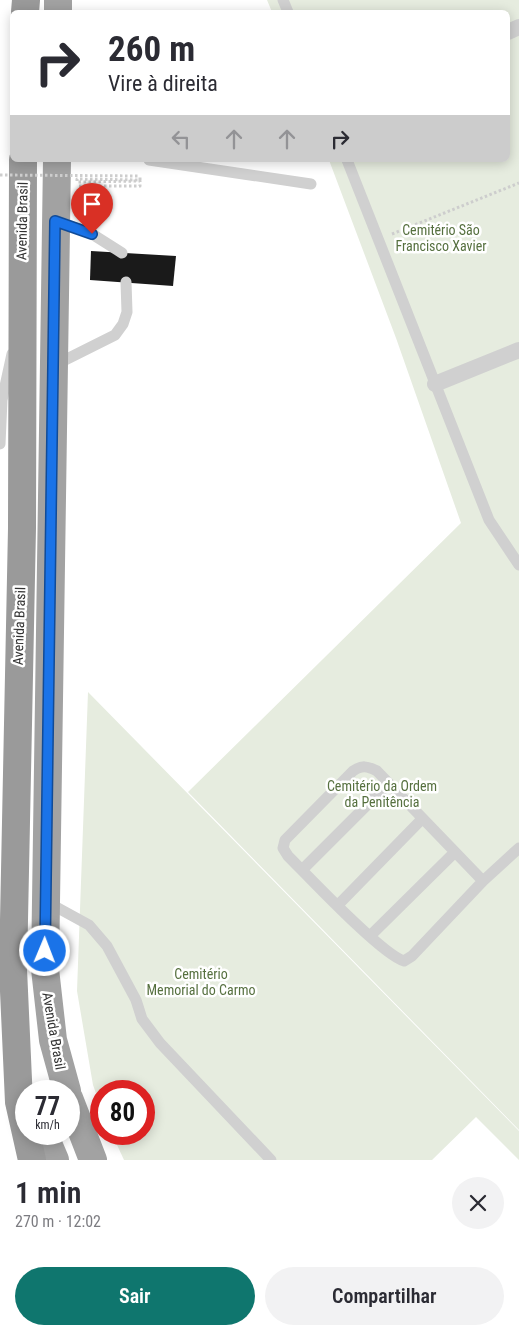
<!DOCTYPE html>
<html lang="pt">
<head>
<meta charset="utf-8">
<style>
	:root { --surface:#fff; --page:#f2f2f3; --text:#2b2b33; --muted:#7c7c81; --accent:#0f766e }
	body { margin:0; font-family:"Roboto Condensed",sans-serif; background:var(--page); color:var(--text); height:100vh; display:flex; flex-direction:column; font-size:19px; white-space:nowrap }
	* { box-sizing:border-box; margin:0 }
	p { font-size:16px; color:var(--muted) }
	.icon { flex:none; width:28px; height:28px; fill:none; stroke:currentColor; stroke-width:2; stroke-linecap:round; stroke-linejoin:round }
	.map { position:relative; height:1160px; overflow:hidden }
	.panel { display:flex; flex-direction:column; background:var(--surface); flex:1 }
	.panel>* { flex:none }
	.guide { position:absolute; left:10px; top:10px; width:500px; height:152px; border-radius:8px; box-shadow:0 2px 12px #0003; background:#fff; color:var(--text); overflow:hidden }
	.speed { position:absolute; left:15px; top:1080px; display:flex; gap:10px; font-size:25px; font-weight:700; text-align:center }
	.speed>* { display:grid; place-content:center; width:65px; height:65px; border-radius:50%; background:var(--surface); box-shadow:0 2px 12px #0003; line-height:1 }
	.speed small { font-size:12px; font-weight:400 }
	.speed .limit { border:8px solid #d22; background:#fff; color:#111 }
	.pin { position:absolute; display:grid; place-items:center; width:42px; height:42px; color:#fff; margin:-51px -21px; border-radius:50% 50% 50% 0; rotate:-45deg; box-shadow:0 0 5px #0007 }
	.pin .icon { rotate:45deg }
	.me { position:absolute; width:55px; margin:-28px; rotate:1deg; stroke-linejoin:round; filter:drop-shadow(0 0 4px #0008) }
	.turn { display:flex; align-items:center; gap:18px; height:105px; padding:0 15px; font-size:22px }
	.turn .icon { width:65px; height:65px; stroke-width:2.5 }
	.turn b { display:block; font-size:35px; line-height:42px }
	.lanes { display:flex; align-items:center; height:48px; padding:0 15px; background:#0003; justify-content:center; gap:25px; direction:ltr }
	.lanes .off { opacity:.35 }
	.round { display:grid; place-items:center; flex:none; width:52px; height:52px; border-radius:26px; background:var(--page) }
	.summary { display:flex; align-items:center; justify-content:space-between; height:85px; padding:0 15px }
	h1 { font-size:30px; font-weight:600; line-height:38px }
	.button { display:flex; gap:10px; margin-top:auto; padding:10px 15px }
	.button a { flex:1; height:58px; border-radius:30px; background:var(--accent); color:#fff; font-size:20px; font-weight:600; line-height:58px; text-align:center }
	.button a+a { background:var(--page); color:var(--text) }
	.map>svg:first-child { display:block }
</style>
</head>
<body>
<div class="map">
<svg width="519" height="1160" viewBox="0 0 519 1160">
	<rect width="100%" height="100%" fill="#fff"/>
	<path fill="#e6ecdf" d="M267,0H519V1130L188,792L461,523L396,338L329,160H508V12H272Z
		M88,692L519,1131V1160L476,1117L432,1160H124L112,1134H144V1091H101V1107L93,1085L77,991Z"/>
	<path fill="#1a1a1a" d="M91,251L176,256L173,286L90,280Z"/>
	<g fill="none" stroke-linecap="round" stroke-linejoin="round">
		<path stroke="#cdcdcd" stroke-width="3" stroke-dasharray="2.5 2.5" stroke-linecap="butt" d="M79,186H140V181L77,182V179L140,180V176
			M392,234L519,183"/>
		<path stroke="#d0d0d0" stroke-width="11" d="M283,0L288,12
			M149,160L311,184
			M347,160L489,520L519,565
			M57,221L92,234L122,253
			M55,365L115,335L123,324L127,312L126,282
			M0,444L2,400L12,354
			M302,870L388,784
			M483,881L377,771C367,766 362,765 353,771L285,840L283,848L288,856C309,877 382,955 404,961L412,956L483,881L519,848
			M47,902L89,925L107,946L136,1000L142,1019L160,1043L271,1160
			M338,905L422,819
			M370,936L455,852"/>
		<path stroke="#d0d0d0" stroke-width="16" d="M508,32L519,27
			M435,384L519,350"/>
		<path stroke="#a2a2a2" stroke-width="28" d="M58,12V0
			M57,160L45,969L53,1040L67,1091
			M69,1098L93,1160
			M44,1134L55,1160"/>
		<path stroke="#9a9a9a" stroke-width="28" d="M25,12L26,0
			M23,160L22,528L13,969L19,1102L32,1160"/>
		<path stroke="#cdcdcd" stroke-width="3" stroke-dasharray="2.5 2.5" stroke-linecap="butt" d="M0,175L140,176"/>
	</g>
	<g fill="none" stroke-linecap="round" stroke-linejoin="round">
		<defs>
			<path id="route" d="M45,951L55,221L92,234"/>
		</defs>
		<use href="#route" stroke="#114b97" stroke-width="12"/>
		<use href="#route" stroke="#1a73e8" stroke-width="9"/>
	</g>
	<g text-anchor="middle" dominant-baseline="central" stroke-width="5" stroke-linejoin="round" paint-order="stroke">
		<g font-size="14" fill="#333" stroke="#fff">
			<text transform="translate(22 221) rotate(-89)">Avenida Brasil</text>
			<text transform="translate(19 626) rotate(-88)">Avenida Brasil</text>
			<text transform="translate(54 1031) rotate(80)">Avenida Brasil</text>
		</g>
		<g font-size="14" fill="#56703f" stroke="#fff">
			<text x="441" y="230">Cemitério São<tspan x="441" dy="16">Francisco Xavier</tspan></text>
			<text x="382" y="786">Cemitério da Ordem<tspan x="382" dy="16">da Penitência</tspan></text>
			<text x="201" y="974">Cemitério<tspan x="201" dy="16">Memorial do Carmo</tspan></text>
		</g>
	</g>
</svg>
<div class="speed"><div>77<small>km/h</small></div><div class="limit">80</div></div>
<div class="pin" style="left:92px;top:234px;background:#d93025"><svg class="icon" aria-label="arrive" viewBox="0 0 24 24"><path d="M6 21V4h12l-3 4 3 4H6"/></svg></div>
<svg class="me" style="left:45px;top:951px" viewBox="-20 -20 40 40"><circle r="17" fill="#1a73e8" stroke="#fff" stroke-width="3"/><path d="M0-11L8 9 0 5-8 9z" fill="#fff"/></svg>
<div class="guide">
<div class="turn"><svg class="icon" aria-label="right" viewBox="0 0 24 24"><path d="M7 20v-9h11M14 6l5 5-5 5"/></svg><div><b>260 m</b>Vire à direita</div></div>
<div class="lanes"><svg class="icon off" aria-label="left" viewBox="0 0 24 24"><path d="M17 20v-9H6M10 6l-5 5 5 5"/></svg><svg class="icon off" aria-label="ahead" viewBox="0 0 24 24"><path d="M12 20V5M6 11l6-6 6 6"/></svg><svg class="icon off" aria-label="ahead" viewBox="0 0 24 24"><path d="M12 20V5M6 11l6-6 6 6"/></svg><svg class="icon" aria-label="right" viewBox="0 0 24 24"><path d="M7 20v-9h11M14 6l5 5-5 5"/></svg></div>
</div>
</div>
<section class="panel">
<div class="summary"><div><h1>1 min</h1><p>270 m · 12:02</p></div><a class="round"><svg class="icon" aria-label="close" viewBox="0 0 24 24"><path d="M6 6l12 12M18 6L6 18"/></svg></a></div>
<div class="button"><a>Sair</a><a>Compartilhar</a></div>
</section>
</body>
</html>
